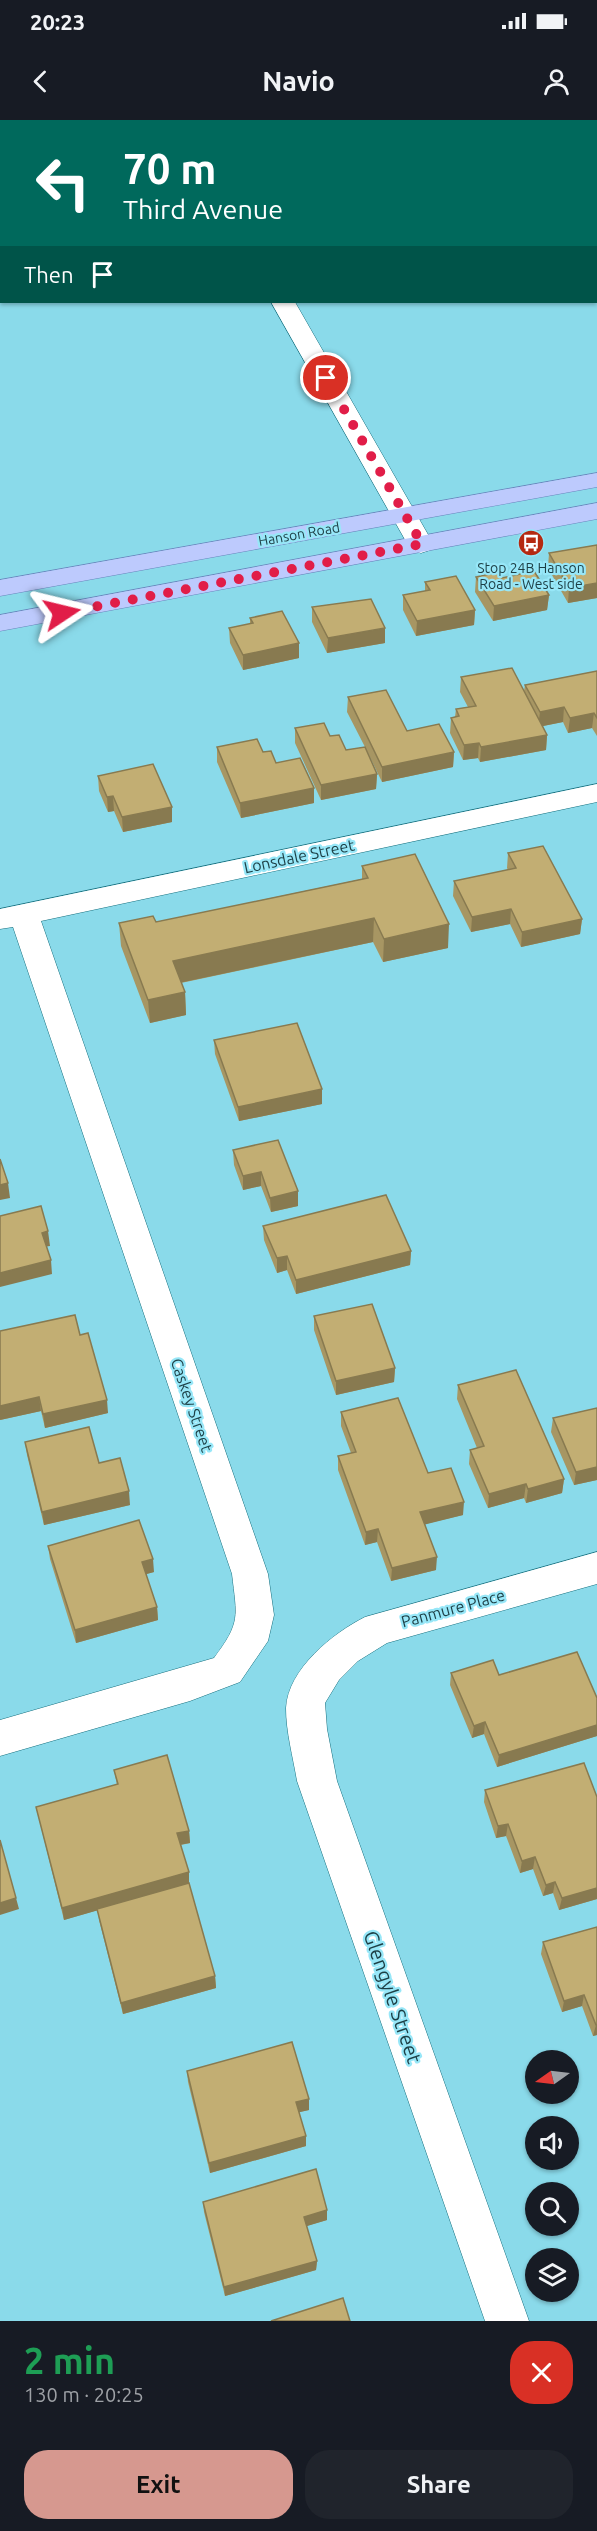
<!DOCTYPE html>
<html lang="en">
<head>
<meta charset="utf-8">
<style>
	:root { --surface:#171b24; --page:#20242c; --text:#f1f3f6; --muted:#9ea1a6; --accent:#d6988f }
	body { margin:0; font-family:Ubuntu,sans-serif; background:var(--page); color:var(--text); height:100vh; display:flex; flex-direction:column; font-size:22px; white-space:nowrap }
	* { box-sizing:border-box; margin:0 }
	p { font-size:20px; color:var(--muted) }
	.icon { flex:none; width:33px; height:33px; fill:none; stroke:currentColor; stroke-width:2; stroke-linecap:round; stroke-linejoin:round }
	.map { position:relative; height:2201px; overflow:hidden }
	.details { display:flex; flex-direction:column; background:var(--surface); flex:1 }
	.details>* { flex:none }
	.top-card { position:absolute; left:0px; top:0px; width:597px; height:183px; box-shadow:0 2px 4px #0004; background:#00695c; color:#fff; overflow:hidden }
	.needle { width:39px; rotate:256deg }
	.controls { position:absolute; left:525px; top:1930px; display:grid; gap:12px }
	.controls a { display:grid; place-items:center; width:54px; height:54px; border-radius:50%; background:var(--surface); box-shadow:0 2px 4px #0004; font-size:30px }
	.pin { position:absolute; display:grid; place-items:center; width:51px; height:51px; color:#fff; margin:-26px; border:3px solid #fff; border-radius:50%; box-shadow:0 2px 6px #0007 }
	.me { position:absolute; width:66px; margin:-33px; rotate:80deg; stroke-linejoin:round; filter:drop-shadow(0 0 4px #0008) }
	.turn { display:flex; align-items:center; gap:21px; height:126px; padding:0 24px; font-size:27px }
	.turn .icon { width:78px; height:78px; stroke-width:2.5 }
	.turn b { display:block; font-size:42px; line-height:51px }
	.then { display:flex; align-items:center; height:57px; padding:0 24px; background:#0003; gap:12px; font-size:22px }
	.round { display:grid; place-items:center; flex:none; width:63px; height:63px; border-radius:24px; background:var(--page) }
	.headline { display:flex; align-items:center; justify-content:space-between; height:102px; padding:0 24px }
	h1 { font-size:36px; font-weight:600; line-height:45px; color:#1e9e55 }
	.cta { display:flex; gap:12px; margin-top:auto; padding:12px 24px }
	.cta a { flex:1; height:69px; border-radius:24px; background:var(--accent); color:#111; font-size:24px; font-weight:600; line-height:69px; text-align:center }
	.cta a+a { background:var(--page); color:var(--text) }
	.status { display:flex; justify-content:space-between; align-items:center; height:42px; padding:0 30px; background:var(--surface); direction:ltr }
	.status svg { height:16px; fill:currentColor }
	header { display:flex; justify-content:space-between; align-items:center; height:78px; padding:0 24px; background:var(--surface); font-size:27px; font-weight:600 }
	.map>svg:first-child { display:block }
</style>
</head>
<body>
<div class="status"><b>20:23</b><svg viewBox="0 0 49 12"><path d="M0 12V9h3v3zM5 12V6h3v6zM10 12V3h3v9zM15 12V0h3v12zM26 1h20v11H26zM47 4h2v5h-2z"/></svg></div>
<header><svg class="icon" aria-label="back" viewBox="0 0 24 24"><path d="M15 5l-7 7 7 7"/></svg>Navio<svg class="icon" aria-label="person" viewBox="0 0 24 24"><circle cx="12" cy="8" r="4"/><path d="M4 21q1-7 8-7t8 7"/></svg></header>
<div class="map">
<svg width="597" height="2201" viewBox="0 0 597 2201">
	<rect width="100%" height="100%" fill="#8adaea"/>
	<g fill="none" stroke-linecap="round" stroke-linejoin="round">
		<defs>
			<path id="minor" d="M172,0H194V2H173Z
				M206,0H236L205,2Z
				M0,153H2V167H0Z
				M271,182H295L434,425L430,430L421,433L412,430L408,425Z
				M597,664V682L41,801L268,1454L274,1495L268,1521L240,1562L190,1581L0,1636V1600L214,1538C241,1502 237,1497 232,1454L13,807L0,809V789Z
				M597,1432V1464L387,1523L358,1541L339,1560L325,1583L327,1609L337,1661L529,2201H485L297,1661C293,1637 286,1612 286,1588C288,1549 333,1513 365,1497Z"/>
			<path id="major" d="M597,353V367L0,476V460Z
				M597,383V399L0,511V495Z"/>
		</defs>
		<use href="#minor" stroke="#166f7e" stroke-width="1"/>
		<use href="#major" stroke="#6883bb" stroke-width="1"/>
		<use href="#minor" fill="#fff" fill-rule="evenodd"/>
		<use href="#major" fill="#bdcafd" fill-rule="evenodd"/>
	</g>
	<path fill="#a79663" d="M597,425V478L568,483L548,448L549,433Z
		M476,457L502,458L549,475L547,490L493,501L475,472Z
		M425,462L475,490L474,505L416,516L403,490V475L425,471Z
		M312,487L385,523L327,533L312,502Z
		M250,498L299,538L243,550L230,523L229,508L250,504Z
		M597,551V616L592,608L568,613L563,602L543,606L547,615L546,630L480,642L478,638L463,640L450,613L451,598L455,597L456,589L468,587L460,572L461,557L524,571L525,565Z
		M348,577L407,611L454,632L453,647L382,662L367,631L377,654L376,669L321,680L295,623V608L330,616L346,630L365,627L347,592Z
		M217,627L263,632L276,643L314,668V683L241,698L217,642Z
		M98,656L172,702L123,712L114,691L108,692L99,671Z
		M508,733L582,799L580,814L521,827L510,804L471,812L453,776L454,761L508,750L507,748Z
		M362,746L448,828L383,842L373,822L181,863L185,872L186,895L150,903L121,826L119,803L156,802L362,759Z
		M214,920L322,984L239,1001L215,934Z
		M278,1020L298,1086L271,1092L261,1066L243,1070L234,1045L233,1030Z
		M263,1106L411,1131L410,1145L296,1174L287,1150L277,1153L264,1120Z
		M314,1196L395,1248L394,1262L336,1275L314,1210Z
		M80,1215L108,1293L45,1308L41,1291L0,1300Z
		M458,1265L564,1359L562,1373L526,1383L524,1378L488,1388L469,1344L470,1330L477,1328L457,1279Z
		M597,1288V1360L574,1365L551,1312L553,1298Z
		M341,1292L428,1353L463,1395L425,1404L436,1450L391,1461L377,1422L365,1425L338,1350V1336L351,1333L341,1306Z
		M25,1322L99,1343L130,1385L44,1405L27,1335Z
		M48,1426L154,1452L146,1454L157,1487L158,1500L76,1523L50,1439Z
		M451,1553L499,1555L597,1578V1616L497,1647L484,1614L472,1618L450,1565Z
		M114,1650L189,1711L190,1723L181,1725L189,1764L215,1856L216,1868L123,1894L99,1800L98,1790L64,1800L36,1687L117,1665Z
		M485,1670L597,1677V1779L559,1790L553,1773L543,1776L533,1749L520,1753L506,1716L496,1718L484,1682Z
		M597,1807V1915L593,1916L582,1886L562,1892L541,1834L543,1822Z
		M187,1951L309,1979V1990L299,1992L306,2016V2026L210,2053L188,1962Z
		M203,2082L327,2090V2100L306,2106L317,2141L316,2150L225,2176L204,2092Z"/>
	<path fill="#887a50" d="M597,463V478L568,483L569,468Z
		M549,475L547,490L493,501L494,486Z
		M475,490L474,505L416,516L417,501Z
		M385,508V523L327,533L328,518Z
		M299,523V538L243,550V535Z
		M564,587L563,602L538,607L540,592Z
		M594,593L592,608L568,613L570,598Z
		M547,615L546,630L480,642L481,627Z
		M479,623L478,638L463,640L464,625Z
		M454,632L453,647L382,662V647Z
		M377,654L376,669L321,680V665Z
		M314,668V683L241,698L240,683Z
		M113,676L114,691L108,692L107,677Z
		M172,687V702L123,712L122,697Z
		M511,789L510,804L471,812L472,797Z
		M374,798L373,822L174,864L173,841Z
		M582,799L580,814L521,827L522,812Z
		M449,804L448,828L383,842L384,819Z
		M185,872L186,895L150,903L148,880Z
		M322,969V984L239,1001L238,987Z
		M261,1052V1066L243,1070V1056Z
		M8,1063L10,1078L0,1080V1065Z
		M298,1071V1086L271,1092L270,1078Z
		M48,1111L50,1126L43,1127L42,1113Z
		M411,1131L410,1145L296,1174V1160Z
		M287,1136V1150L277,1153V1138Z
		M51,1140L52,1154L0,1167V1153Z
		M395,1248L394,1262L336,1275V1261Z
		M39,1277L41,1291L0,1300V1286Z
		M107,1280L108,1293L45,1308L43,1294Z
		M597,1347V1360L574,1365L576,1352Z
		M564,1359L562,1373L526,1383L528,1369Z
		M526,1364L524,1378L488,1388L489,1374Z
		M129,1371L130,1385L44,1405L42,1392Z
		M464,1382L463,1395L419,1406L420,1392Z
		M378,1409L377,1422L365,1425L366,1412Z
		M437,1437L436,1450L391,1461L392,1448Z
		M153,1439L154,1452L143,1455L142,1442Z
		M157,1487L158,1500L76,1523L75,1510Z
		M485,1602L484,1614L472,1618L474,1606Z
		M597,1605V1616L497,1647L499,1635Z
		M508,1704L506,1716L496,1718L498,1706Z
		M189,1711L190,1723L178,1725L177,1713Z
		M535,1737L533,1749L520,1753L522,1741Z
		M189,1752V1764L64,1800L62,1788Z
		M555,1762L553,1773L543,1776L546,1765Z
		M597,1768V1779L559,1790L562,1778Z
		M16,1778L19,1789L0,1795V1783Z
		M215,1856L216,1868L123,1894L121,1883Z
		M584,1875L582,1886L562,1892L564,1881Z
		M596,1905H597V1915L593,1916Z
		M309,1979V1990L296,1993V1982Z
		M306,2016V2026L210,2053L209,2043Z
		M327,2090V2100L304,2107V2097Z
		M317,2141L316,2150L225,2176L224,2167Z"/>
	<path fill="#c2ae73" stroke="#887a50" stroke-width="1.5" d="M597,425V463L569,468L549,433Z
		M534,451L549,475L494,486L476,457L499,452L502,458Z
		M456,456L475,490L417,501L403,475L430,470L425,462Z
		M371,479L385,508L328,518L312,487Z
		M282,491L299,523L243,535L229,508L253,503L250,498Z
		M512,548L547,615L481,627L479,623L464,625L451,598L459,596L456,589L476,586L461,557Z
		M597,551V598L594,593L570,598L564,587L540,592L525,565Z
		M386,570L407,611L439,604L454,632L382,647L348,577Z
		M324,603L330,616L339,615L346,630L365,627L377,654L321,665L295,608Z
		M257,619L263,632L271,631L276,643L300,638L314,668L240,683L217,627Z
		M153,644L172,687L122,697L113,676L107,677L98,656Z
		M543,726L582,799L522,812L511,789L472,797L454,761L516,748L508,733Z
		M415,734L449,804L384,819L374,798L173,841L185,872L148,880L119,803L153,796L156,802L368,758L362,746Z
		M297,903L322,969L238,987L214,920Z
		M278,1020L298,1071L270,1078L261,1052L243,1056L233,1030Z
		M0,1039L8,1063L0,1065Z
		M386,1075L411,1131L296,1160L287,1136L277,1138L263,1106Z
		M41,1086L48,1111L42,1113L51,1140L0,1153V1096Z
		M372,1184L395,1248L336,1261L314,1196Z
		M75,1195L80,1215L88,1213L107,1280L43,1294L39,1277L0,1286V1211Z
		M516,1250L564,1359L528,1369L526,1364L489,1374L470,1330L484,1326L458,1265Z
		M398,1278L428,1353L451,1348L464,1382L420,1392L437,1437L392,1448L378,1409L366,1412L338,1336L356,1332L341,1292Z
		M597,1288V1347L576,1352L553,1298Z
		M89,1307L99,1343L120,1338L129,1371L42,1392L25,1322Z
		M139,1400L153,1439L142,1442L157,1487L75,1510L48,1426Z
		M577,1532L597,1578V1605L499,1635L485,1602L474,1606L451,1553L493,1540L499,1555Z
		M167,1635L189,1711L177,1713L189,1752L62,1788L36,1687L118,1664L114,1650Z
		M584,1643L597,1677V1768L562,1778L555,1762L546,1765L535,1737L522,1741L508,1704L498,1706L485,1670Z
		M0,1720L16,1778L0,1783Z
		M189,1763L215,1856L121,1883L97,1789Z
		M597,1807V1905H596L584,1875L564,1881L543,1822Z
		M292,1922L309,1979L296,1982L306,2016L209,2043L187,1951Z
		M316,2049L327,2090L304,2097L317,2141L224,2167L203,2082Z
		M343,2178L350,2201H271Z"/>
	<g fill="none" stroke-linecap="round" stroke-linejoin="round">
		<path stroke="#e11d48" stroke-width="10" stroke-dasharray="0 18" d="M62,493L422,424L326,258"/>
	</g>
	<defs>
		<symbol id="bus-disc" viewBox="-11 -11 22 22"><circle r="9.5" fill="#b52911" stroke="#97e7f8"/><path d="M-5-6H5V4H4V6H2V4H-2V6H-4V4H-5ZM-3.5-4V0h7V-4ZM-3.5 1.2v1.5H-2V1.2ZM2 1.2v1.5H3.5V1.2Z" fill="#fff"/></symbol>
	</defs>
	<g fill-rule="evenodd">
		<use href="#bus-disc" x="516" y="408" width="30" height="30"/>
	</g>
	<g text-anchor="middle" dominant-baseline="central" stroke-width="4.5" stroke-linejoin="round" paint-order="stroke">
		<g font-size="14" fill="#1d3f45" stroke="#97e7f8">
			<text transform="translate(299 414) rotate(-10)">Hanson Road</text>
		</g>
		<g font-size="14" fill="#1d3f45" stroke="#97e7f8">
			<text x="531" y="448">Stop 24B Hanson<tspan x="531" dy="16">Road - West side</tspan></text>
		</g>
		<g font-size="16" fill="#1d3f45" stroke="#97e7f8">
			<text transform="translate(299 736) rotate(-12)">Lonsdale Street</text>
			<text transform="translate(192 1285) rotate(71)">Caskey Street</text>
			<text transform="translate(453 1488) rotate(-15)">Panmure Place</text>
		</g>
		<g font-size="20" fill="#1d3f45" stroke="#97e7f8">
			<text transform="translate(393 1877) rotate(71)">Glengyle Street</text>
		</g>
	</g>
</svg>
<div class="controls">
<a><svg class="needle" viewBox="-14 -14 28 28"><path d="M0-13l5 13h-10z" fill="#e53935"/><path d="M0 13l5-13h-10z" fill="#9ea1a6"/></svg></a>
<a><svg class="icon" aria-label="sound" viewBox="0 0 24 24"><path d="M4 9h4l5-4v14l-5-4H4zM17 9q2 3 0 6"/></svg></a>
<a><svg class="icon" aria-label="search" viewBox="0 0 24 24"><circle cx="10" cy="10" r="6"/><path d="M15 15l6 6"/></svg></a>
<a><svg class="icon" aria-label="layers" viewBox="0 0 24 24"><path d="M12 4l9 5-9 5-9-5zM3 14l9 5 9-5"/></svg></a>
</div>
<div class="pin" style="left:326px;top:258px;background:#d93025"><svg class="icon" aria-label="arrive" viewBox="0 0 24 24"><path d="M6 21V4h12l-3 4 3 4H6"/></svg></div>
<svg class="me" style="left:62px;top:493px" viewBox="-20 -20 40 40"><path d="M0-17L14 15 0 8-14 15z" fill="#e11d48" stroke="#fff" stroke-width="4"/></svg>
<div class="top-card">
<div class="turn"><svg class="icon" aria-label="left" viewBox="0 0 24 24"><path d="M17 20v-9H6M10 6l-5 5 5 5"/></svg><div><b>70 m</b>Third Avenue</div></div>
<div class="then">Then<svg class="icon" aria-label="arrive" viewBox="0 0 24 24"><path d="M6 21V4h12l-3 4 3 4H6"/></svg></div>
</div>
</div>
<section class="details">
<div class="headline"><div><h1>2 min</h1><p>130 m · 20:25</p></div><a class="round" style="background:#d93025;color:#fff"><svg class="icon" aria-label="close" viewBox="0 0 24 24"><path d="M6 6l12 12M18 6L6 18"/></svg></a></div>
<div class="cta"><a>Exit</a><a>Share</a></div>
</section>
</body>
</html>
